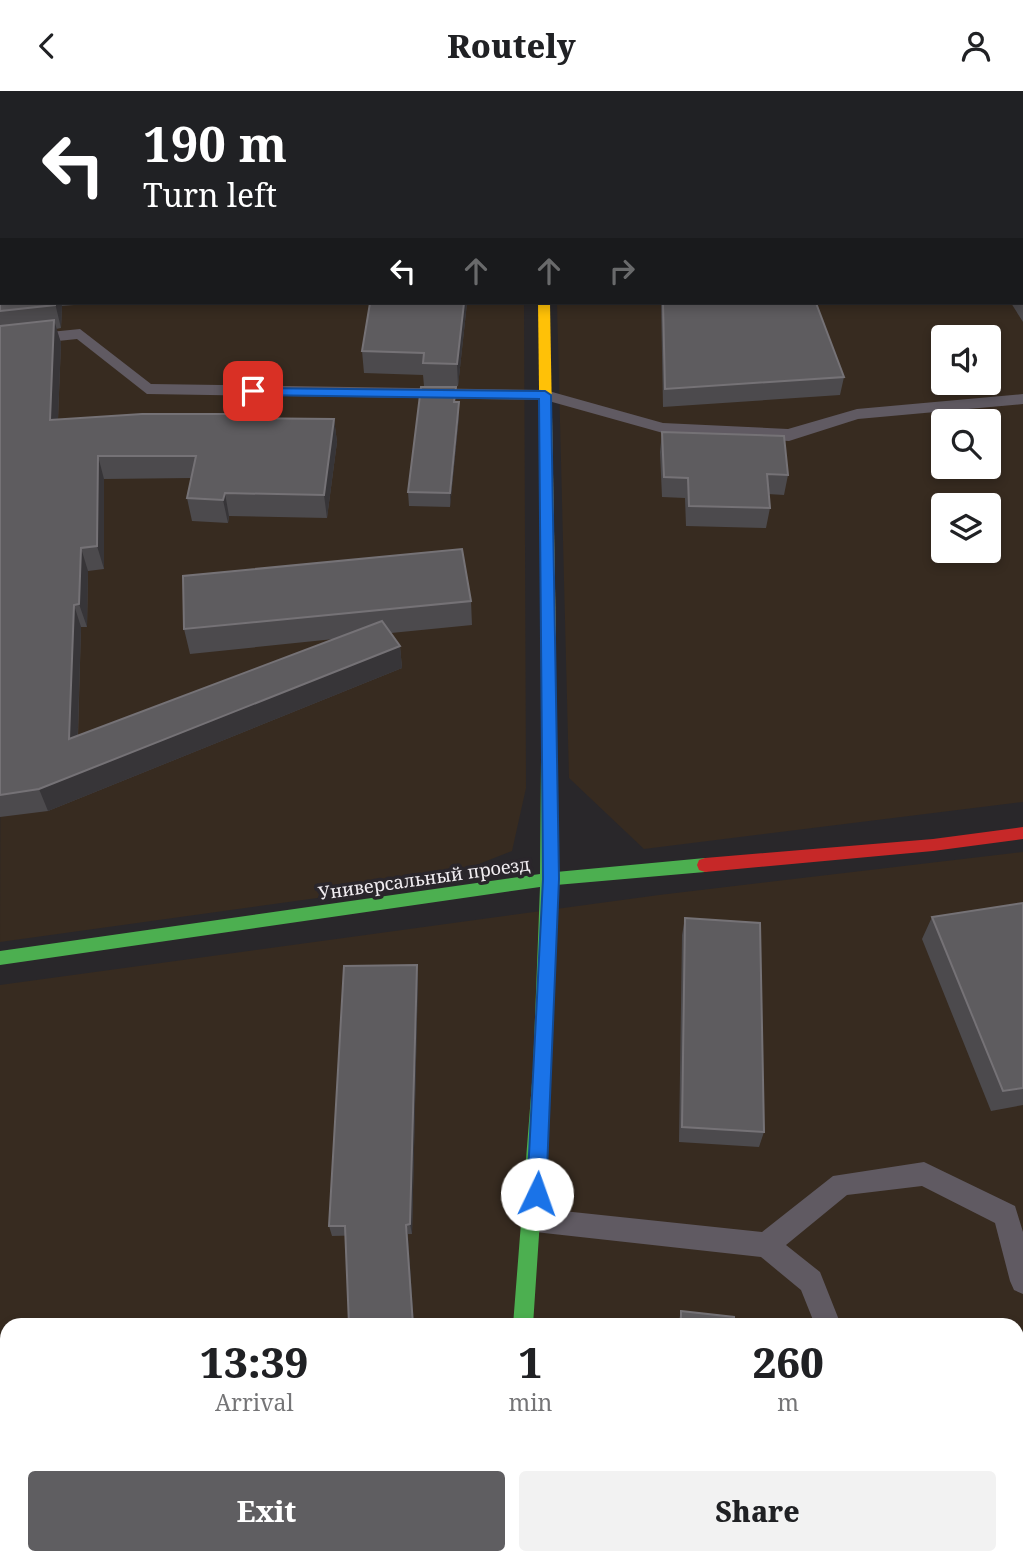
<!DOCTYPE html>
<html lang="en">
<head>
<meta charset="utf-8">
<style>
	:root { --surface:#fff; --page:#f2f2f2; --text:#202124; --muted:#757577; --accent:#5f5e61 }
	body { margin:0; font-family:"Noto Serif",serif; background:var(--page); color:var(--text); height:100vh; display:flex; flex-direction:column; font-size:26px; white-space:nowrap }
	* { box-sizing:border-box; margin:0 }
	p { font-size:23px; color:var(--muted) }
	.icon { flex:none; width:38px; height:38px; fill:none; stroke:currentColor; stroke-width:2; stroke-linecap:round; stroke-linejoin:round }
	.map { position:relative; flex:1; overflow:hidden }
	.sheet { position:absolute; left:0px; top:1227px; width:1024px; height:247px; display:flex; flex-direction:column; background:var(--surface); border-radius:21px 21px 0 0; box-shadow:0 4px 10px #0003 }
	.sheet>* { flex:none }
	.hud { position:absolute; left:0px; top:0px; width:1024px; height:214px; box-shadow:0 4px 10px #0003; background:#202124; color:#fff; overflow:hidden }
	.tools { position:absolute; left:931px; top:234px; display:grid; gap:14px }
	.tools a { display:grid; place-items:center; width:70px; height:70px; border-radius:7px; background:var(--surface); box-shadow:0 4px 10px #0003; font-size:35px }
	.pin { position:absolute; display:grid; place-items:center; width:60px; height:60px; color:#fff; margin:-30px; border-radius:14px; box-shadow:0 4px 10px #0006 }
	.me { position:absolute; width:77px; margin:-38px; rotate:3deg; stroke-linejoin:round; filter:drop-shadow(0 0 5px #0008) }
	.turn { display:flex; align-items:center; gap:24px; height:147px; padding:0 28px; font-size:32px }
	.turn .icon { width:91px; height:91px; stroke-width:2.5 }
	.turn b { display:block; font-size:49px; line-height:60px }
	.lanes { display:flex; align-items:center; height:66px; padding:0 28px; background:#0003; justify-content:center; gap:35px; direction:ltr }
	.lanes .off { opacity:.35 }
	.eta { display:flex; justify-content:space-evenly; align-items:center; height:119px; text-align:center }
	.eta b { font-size:42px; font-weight:800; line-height:49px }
	.action { display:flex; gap:14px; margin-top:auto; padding:14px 28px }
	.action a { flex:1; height:80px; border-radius:7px; background:var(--accent); color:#fff; font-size:28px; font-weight:800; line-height:80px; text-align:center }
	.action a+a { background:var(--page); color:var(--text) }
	header { display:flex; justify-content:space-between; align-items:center; height:91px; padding:0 28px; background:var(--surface); font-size:32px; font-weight:800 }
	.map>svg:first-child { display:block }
</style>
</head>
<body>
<header><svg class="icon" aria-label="back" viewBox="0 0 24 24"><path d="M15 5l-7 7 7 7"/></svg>Routely<svg class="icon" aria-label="person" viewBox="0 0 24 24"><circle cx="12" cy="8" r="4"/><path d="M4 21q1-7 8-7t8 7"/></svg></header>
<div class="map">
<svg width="1023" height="1472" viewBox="0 0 1023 1472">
	<rect width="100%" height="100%" fill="#29272a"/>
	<path fill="#372b20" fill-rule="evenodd" d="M551,0H1023V711L644,758L569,687L557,212H1022V2ZM943,247H989V292H943ZM943,331H989V376H943ZM943,415H989V460H943Z
		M2,63V212H524L526,697L512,760L433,791L0,851Z
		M1023,761V1472H0V894L659,804ZM7,1234H1017V1466H7Z"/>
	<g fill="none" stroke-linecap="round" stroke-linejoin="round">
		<path fill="#605a62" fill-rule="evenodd" d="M832,0H846L848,2H833Z
			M0,112H2L0,121Z
			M80,238L151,293L545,299L663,332L788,338L857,318L1023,303V313L858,328L789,350L663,342L545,309L147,303L77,248L0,256V246Z
			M924,1071L1015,1115L1023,1141V1203L1014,1199L1010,1190L995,1132L922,1095L847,1104L786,1154L820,1181L841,1234H815L801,1199L761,1166L535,1141L526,1138L522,1129L526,1120L535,1117L762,1141L833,1085Z
			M866,1466H894L895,1472H867Z"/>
		<path fill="#605a62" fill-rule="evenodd" d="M528,0H552V2H528Z
			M471,1466H523L522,1472H470Z"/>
		<path fill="#4caf50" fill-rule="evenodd" d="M549,548L556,553V781L705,767L711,769L713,774L711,779L705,781L556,794L550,979L533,1234H513L533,979L540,796L0,874V860L540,783L542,553Z"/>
		<path fill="#ffc107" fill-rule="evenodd" d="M538,212H550L556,553L549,558L542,553Z"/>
		<path fill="#c62828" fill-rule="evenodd" d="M1023,736V748L933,760L705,781L699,779L697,774L699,769L705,767L933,748Z"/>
	</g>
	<path fill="#4c4a4d" d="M667,0H783V2H667Z
		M953,0H1014L1015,2H955Z
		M1023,1V231L1011,212H1022V2Z
		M0,166L2,212H98L62,215L61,237L56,238L61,252L58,329L239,323L240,327L334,328L337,351L327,427L229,425L228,432L192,430L187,407L191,387L104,388V478L88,480L87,536H81L78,645L334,548L190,563L184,538L471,510L472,534L391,542L400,555L402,577L48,720L0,726Z
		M370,212H467L458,295H424L423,284L364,282L362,260Z
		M661,212H816L844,286L840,304L663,316Z
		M456,311H459V325L450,416L409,415L408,401Z
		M662,341L788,384L784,404L768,403L770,417L766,437L686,435L685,407L662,406L660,361Z
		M1023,812V1014L991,1020L922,848L932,826Z
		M685,827L764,1041L759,1056L679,1051L682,844Z
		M418,886L412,1143L332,1145L329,1135Z
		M681,1220L734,1234H678Z
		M677,1466H733V1472H677Z"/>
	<path fill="#373538" d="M284,0H345L341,2H279Z
		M2,74V99L0,100V75Z
		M55,212H61L62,215L61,237Z
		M464,212H467L458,295L457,273Z
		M54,229L61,252L57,352L50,329Z
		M459,311V325L450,416V402Z
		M334,328L337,351L327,427L324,404Z
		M98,365L104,388V478L97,455Z
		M225,402L229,425L228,432L223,409Z
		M81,457L88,480L87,536L79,513Z
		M74,514L81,536L77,669L69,648Z
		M400,555L402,577L48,720L39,698Z
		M417,874L418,886L412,1143L410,1133Z
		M406,1134L408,1143L414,1234H413Z
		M205,1466H208L213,1472H205Z"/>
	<path fill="#5e5c5f" stroke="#757276" stroke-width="2" d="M184,0H284L279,2H179Z
		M397,0H403L405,1L406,0H457V2H397Z
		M669,0H700V2H669Z
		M969,0H1014L1015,2H970Z
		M1023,1V206L1022,204V2H1020Z
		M0,45H2V74L0,75Z
		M0,166H2V212H55V214L0,220Z
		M370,212H464L457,273L423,272L424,262L362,260Z
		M663,212H816L844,286L665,298Z
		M54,229L50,329L142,323H239V327L334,328L324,404L225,402L223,409L187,407L196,365H98L97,455L81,457L79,513L74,514L69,648L382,530L400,555L39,698L0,704V235Z
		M421,296H456L454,311H459L450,402L408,401Z
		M662,341L784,345L788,384L767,383L770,417L689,415L688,387L664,386Z
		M462,458L471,510L184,538L183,485Z
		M1023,812V997L1003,1000L932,826Z
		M685,827L760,832L764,1041L682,1036Z
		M417,874L410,1133L406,1134L413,1234H349L345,1135H329L344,875Z
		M681,1220L734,1226V1234H681Z
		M184,1466H205V1472H150Z
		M320,1466H392L393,1472H320Z
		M680,1466H733V1472H680Z"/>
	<path fill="#1a73e8" stroke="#114b97" stroke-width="2" d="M248,297L545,300L551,304L559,788L546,1103L543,1109L537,1112L530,1109L527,1103L543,788L539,308L253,304L247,300Z"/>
	<g text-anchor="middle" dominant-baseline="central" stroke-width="7" stroke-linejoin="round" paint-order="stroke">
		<g font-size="18" fill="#f1edf1" stroke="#2a262b">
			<text transform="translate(424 787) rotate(-8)">Универсальный проезд</text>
		</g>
	</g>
</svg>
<div class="tools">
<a><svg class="icon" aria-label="sound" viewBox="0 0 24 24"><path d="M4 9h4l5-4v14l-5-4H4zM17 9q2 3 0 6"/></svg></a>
<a><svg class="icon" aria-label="search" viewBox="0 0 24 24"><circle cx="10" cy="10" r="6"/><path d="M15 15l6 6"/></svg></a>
<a><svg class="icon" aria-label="layers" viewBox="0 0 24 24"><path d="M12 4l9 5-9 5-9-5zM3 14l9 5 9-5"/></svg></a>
</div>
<div class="pin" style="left:253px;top:300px;background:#d93025"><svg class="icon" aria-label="arrive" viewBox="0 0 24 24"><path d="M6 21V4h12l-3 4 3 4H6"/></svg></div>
<svg class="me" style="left:537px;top:1103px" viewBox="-20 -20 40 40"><circle r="19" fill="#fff"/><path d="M0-13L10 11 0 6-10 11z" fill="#1a73e8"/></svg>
<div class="hud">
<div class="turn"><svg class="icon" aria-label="left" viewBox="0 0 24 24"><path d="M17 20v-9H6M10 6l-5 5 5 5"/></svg><div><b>190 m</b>Turn left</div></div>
<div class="lanes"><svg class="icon" aria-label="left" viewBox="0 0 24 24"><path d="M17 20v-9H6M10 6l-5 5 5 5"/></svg><svg class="icon off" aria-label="ahead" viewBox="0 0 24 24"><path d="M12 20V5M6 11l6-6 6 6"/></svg><svg class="icon off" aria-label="ahead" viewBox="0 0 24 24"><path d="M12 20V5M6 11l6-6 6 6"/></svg><svg class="icon off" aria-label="right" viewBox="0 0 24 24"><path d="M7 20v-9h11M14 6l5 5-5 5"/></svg></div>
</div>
<section class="sheet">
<div class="eta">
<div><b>13:39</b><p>Arrival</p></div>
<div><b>1</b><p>min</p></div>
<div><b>260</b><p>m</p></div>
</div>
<div class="action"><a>Exit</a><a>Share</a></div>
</section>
</div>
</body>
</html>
